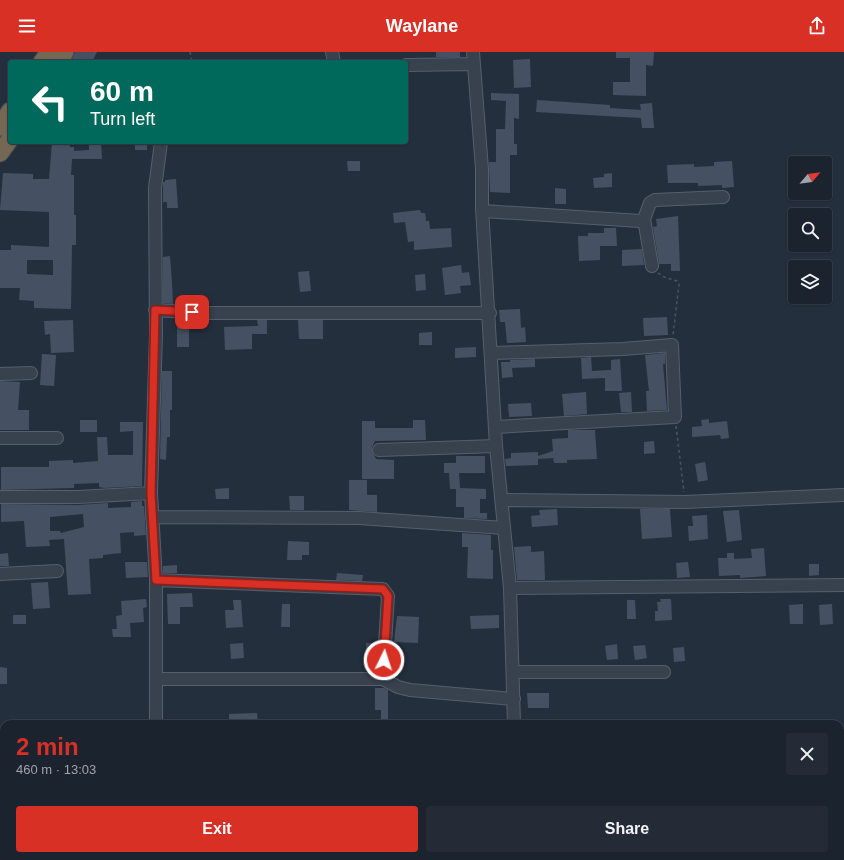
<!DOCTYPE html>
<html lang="en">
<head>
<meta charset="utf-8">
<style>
	:root { --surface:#1b232e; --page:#242b36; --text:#f1f3f6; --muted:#a0a4aa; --line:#39404a; --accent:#d93025 }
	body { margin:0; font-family:Arial,sans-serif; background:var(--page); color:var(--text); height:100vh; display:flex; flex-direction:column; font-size:15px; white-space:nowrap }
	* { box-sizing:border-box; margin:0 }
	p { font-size:13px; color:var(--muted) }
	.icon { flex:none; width:22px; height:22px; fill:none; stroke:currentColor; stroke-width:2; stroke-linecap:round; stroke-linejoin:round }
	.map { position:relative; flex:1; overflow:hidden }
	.side { position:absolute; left:0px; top:668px; width:844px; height:140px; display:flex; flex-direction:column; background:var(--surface); border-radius:12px 12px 0 0; box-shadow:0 1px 3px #0004,0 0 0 1px var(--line) }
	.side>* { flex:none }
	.banner { position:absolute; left:8px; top:8px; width:400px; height:84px; border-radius:4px; box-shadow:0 1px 3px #0004,0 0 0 1px var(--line); background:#00695c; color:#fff; overflow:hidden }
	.needle { width:26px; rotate:61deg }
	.buttons { position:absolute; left:788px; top:104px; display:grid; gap:8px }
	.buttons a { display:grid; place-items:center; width:44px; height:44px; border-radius:4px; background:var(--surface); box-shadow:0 1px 3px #0004,0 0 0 1px var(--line); font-size:20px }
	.pin { position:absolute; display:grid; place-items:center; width:34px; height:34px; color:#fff; margin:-17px; border-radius:8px; box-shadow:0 2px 6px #0006 }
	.me { position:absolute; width:44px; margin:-22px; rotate:4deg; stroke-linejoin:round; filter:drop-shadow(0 0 3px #0008) }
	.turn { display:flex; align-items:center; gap:14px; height:84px; padding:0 16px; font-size:18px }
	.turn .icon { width:52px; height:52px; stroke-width:2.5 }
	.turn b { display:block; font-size:28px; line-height:34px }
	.round { display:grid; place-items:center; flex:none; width:42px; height:42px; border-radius:4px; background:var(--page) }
	.overview { display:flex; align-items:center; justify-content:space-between; height:68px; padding:0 16px }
	h1 { font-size:24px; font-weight:700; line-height:30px; color:var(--accent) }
	.cta { display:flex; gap:8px; margin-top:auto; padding:8px 16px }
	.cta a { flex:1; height:46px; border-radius:4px; background:var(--accent); color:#fff; font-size:16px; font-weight:700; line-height:46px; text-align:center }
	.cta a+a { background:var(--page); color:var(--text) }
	header { display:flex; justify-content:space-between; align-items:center; height:52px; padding:0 16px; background:var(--accent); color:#fff; font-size:18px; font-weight:700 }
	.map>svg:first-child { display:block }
</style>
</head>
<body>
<header><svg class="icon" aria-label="menu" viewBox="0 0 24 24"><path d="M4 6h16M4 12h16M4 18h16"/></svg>Waylane<svg class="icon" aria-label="share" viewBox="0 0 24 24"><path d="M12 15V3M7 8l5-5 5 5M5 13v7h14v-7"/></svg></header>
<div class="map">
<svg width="844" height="808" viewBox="0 0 844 808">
	<rect width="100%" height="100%" fill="#242f3e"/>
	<path fill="#455162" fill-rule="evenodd" d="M75,0H97L92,10H71Z
		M436,0H460V5H436Z
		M616,0H654L653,14L646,13V44L613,43V30H630V6H616Z
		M530,7L531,35L514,36L513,8Z
		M491,41L519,42V67L514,66V92H517V103H510V141L490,140L489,110H496V77H505L506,49L491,48Z
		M537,48L610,53V56L641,58L640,52L652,51L654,76H642L641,66L536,60Z
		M52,90H69L70,95H74V99L89,98V90H101L102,107H72L71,123H74V163H76V193H72L71,257L34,256V249L19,248L20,236H0V198H11V193L49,195V160L0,158L3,121L33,122V127H49ZM27,208H53V223L27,222Z
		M135,90H147V98H135Z
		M347,109H360V119H348Z
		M732,109L734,135L722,136V133L698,134V131H668L667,113L694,112V115L714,114V110Z
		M612,121V135L594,136L593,126L604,125V122Z
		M176,127L178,156H167V150H163V130H165V128Z
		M555,136L566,137V152H555Z
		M420,158L421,161H425L426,169H429L430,177L451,176L452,195L414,198V189L408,190L405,170L394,171L393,161Z
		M678,164L680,219H671V212H659L653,175L657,174L656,167Z
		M604,176H616L617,194H600V208L579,209L578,184H588V181H604Z
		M642,197L644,213L622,214V198Z
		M170,204L172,231L173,252L163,251V205Z
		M461,213L462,221L469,220L471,233L460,234L461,241L445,243L442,216Z
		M309,219L311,239L300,240L298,220Z
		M425,222L426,238L416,239L415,223Z
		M520,257L521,276L525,275L526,290L507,291L505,270H500L499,258Z
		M667,265L668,283L644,284L643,266Z
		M73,268L74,300L51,301L50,282L45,283L44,269Z
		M257,268H267V282H252V297L225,298L224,275L258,274Z
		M298,268H323V287H299Z
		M177,275H189V295H177Z
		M432,280V293H419V281Z
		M476,295V305L455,306V296Z
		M665,301V312H663L667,358L647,359L646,339H649L645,303Z
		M42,302L56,303L54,334L40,333Z
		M591,305L592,319L611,318V308L620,307L622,339H605V326L582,327L581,306Z
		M535,307V315L512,316L513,325L502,326L501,310H510V308Z
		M162,319H172V358H170V385H167L166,408L160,407Z
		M0,329L20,330L18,358H29V378H0Z
		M586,340L587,362L564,364L562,342Z
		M631,340L632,360H621L619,341Z
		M531,351L532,364L509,365L508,352Z
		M709,367V371L727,369L729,386L721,387L720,383L692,385V375L702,374L701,368Z
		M80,368H97V380H80Z
		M413,368H425L426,388L375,389L372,395V399L376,407L394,408V427H362V369H375V376H413Z
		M120,370H143L142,434L104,436L99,435V431L74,432V436L1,438V415H49V409L73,408V411L98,409L97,385H107L108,403H133V379L120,380Z
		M568,378H595L597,407L567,408V411H554L553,406L538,407V413L506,414L505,407L511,406V401L538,400V404L553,399L552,387L568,386Z
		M654,389L655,401L644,402V390Z
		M456,404H485V421H459L460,436L486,437V447H480V461H487V467L464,466V455H456V437H450L449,421H444V411H456Z
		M705,410L708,428L698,430L695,412Z
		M349,428H367V443H377V460L349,458Z
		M229,436V447H216L215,437Z
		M289,444H304V458H290Z
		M142,449V454H144L146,483L134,484V480L120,481L121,501L103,503V506L89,507L91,542L68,543L64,487L49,488L50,494L26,495L24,469L1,470V452L78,453L108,451V456L131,455V450ZM83,462L84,475L61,481L60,479H50V465Z
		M557,457L558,473L532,475L531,464L540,463L539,458Z
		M640,457H670L672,485L642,487Z
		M739,458L742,488L727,490L723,459Z
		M707,463L708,487L689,489L688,474H693L692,464Z
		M462,481L491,483V498H493V527L467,526L468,495H462Z
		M288,489L309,490V503H302V508H287Z
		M531,494V500L544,499L545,528H517L514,495Z
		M764,496L766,524L740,526V523L719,524L718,506H727V501H734V507L752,506L751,497Z
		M8,501L9,514H0V502Z
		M125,510H147L148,525L126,526Z
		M688,510L690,525L677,526L676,511Z
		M809,512H819V523L809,524Z
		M177,513V521H163V514Z
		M337,521L363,523L362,529L336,528Z
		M48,530L50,556L33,557L31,531Z
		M192,541L193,555H180V572H168L167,542Z
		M146,547L147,555L143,556L144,570L130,571L131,585H113L112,577H117L116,564L122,563L121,549Z
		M660,547H671L672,568L655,569V559H658L657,550H661Z
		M233,548H241L243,575L226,576L225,558H234Z
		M627,548H635L636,567H627Z
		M282,552H290V575H281Z
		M803,552V572H790L789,553Z
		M832,552L833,572L820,573L819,553Z
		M13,563H26V572H13Z
		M499,563V576L471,577L470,564Z
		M397,564L419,565L418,591L394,590Z
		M243,591L244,606L231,607L230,592Z
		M366,591H378L376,617H366Z
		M617,592L618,607L607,608L605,594Z
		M645,593L647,606L635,608L633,594Z
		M684,595L685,609L674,610L673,596Z
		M0,615L7,616V632H0Z
		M375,636H384L388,638V672H381V658H375Z
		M527,641H549V656H528Z
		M257,661L258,672H229V662Z"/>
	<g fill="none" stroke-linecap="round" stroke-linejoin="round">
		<defs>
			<path id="minor" d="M332,0L334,10
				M473,0L482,117V156L496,394L510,536L514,672
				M406,13L473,12
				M483,159L640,169L644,167L650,151L655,148L723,145
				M644,167L652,214
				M155,258L205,261H490
				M491,301L623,297L672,293L675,365L496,375
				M0,322L31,321
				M0,386H57
				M379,398L496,394
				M0,445H78L151,441
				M502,448L685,450L844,443
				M152,465L359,466L504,476
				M0,522L57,519
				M510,536L844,533
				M513,620H664
				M381,626L398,635L410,638L514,647
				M156,627H380L383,624L388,544L383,537L156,528
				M156,672V528L151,441L156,282L155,136L161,90
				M840,691H844
				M0,707H4
				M90,804V808
				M504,808L505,804
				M802,808L803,804"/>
			<path id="highway" d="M42,10L49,0
				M59,10L65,0
				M0,75L10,59
				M0,101L10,87"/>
		</defs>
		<use href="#minor" stroke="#565f6c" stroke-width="14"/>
		<use href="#highway" stroke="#434c59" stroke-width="19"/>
		<path stroke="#44595c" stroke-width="1.5" stroke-dasharray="3 3" stroke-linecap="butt" d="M190,0L192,10
			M658,221L664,225L677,229L679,232L673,283
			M676,374L684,440"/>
		<use href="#minor" stroke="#38414e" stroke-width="12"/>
		<use href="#highway" stroke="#746855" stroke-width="17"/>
	</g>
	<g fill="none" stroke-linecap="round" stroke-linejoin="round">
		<defs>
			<path id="route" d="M192,260L155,258L151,441L156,528L383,537L388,544L384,608"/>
		</defs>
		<use href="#route" stroke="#8d1f18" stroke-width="10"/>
		<use href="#route" stroke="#d93025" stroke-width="7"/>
	</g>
</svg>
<div class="buttons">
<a><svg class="needle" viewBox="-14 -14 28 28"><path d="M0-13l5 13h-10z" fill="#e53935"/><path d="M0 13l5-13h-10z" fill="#a0a4aa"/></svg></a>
<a><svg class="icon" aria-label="search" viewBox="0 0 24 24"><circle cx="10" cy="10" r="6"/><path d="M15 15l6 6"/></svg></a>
<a><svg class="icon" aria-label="layers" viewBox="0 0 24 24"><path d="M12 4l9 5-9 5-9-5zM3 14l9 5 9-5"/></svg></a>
</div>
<div class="pin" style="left:192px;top:260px;background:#d93025"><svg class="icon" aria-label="arrive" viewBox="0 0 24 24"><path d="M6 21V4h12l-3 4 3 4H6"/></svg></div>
<svg class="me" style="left:384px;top:608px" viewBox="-20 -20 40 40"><circle r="17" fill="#d93025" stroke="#fff" stroke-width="3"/><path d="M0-11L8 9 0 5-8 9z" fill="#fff"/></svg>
<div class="banner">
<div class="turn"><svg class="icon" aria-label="left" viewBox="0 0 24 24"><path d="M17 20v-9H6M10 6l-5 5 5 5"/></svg><div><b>60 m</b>Turn left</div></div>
</div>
<section class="side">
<div class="overview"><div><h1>2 min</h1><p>460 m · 13:03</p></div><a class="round"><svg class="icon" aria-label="close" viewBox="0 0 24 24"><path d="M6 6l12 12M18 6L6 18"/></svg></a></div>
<div class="cta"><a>Exit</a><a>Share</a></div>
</section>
</div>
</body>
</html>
